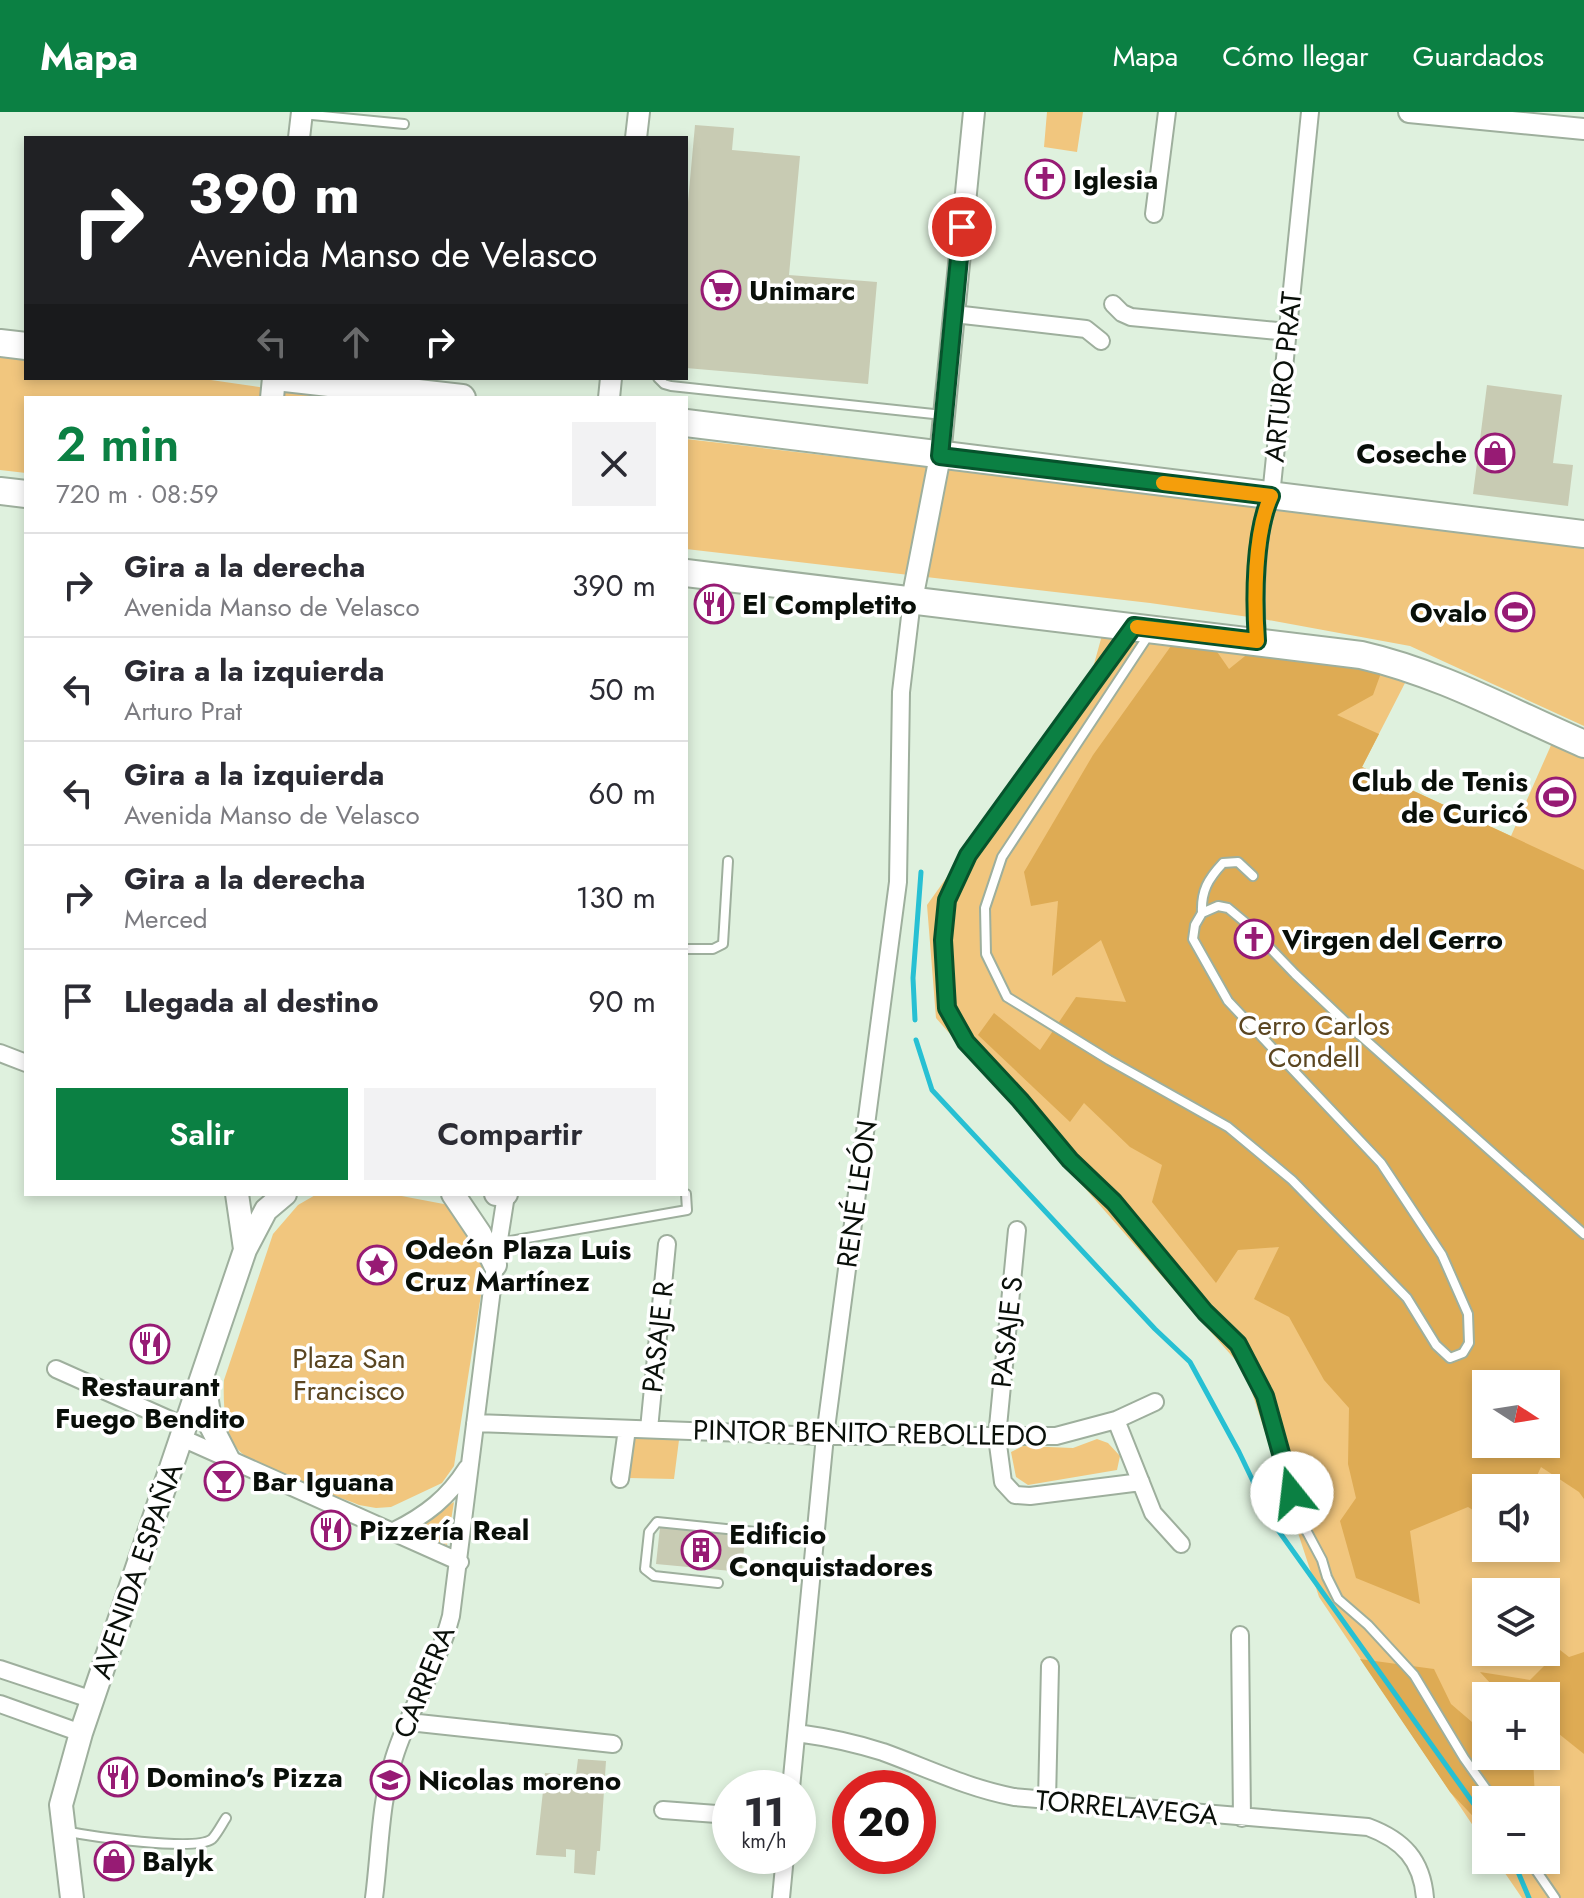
<!DOCTYPE html>
<html lang="es">
<head>
<meta charset="utf-8">
<style>
	:root { --surface:#fff; --page:#f2f2f3; --text:#2b2b33; --muted:#7c7c81; --line:#e1e1e2; --accent:#0b8043 }
	body { margin:0; font-family:Jost,sans-serif; background:var(--page); color:var(--text); height:100vh; display:flex; flex-direction:column; font-size:30px; white-space:nowrap }
	* { box-sizing:border-box; margin:0 }
	p { font-size:26px; color:var(--muted) }
	.icon { flex:none; width:44px; height:44px; fill:none; stroke:currentColor; stroke-width:2; stroke-linecap:round; stroke-linejoin:round }
	.map { position:relative; flex:1; overflow:hidden }
	.sheet { position:absolute; left:24px; top:284px; width:664px; height:800px; display:flex; flex-direction:column; background:var(--surface); border-radius:0px; box-shadow:0 4px 12px #0003 }
	.sheet>* { flex:none }
	.hud { position:absolute; left:24px; top:24px; width:664px; height:244px; border-radius:0px; box-shadow:0 4px 12px #0003; background:#202124; color:#fff; overflow:hidden }
	.needle { width:52px; rotate:102deg }
	.buttons { position:absolute; left:1472px; top:1258px; display:grid; gap:16px }
	.buttons a { display:grid; place-items:center; width:88px; height:88px; border-radius:0px; background:var(--surface); box-shadow:0 4px 12px #0003; font-size:40px }
	.speed { position:absolute; left:712px; top:1658px; display:flex; gap:16px; font-size:40px; font-weight:700; text-align:center }
	.speed>* { display:grid; place-content:center; width:104px; height:104px; border-radius:50%; background:var(--surface); box-shadow:0 4px 12px #0003; line-height:1 }
	.speed small { font-size:20px; font-weight:400 }
	.speed .limit { border:12px solid #d22; background:#fff; color:#111 }
	.pin { position:absolute; display:grid; place-items:center; width:68px; height:68px; color:#fff; margin:-34px; border:4px solid #fff; border-radius:50%; box-shadow:0 2px 8px #0007 }
	.me { position:absolute; width:88px; margin:-44px; rotate:344deg; stroke-linejoin:round; filter:drop-shadow(0 0 6px #0008) }
	.turn { display:flex; align-items:center; gap:28px; height:168px; padding:0 32px; font-size:36px }
	.turn .icon { width:104px; height:104px; stroke-width:2.5 }
	.turn b { display:block; font-size:56px; line-height:68px }
	.lanes { display:flex; align-items:center; height:76px; padding:0 32px; background:#0003; justify-content:center; gap:40px; direction:ltr }
	.lanes .off { opacity:.35 }
	.round { display:grid; place-items:center; flex:none; width:84px; height:84px; border-radius:0px; background:var(--page) }
	.overview { display:flex; align-items:center; justify-content:space-between; height:136px; padding:0 32px }
	h1 { font-size:48px; font-weight:600; line-height:60px; color:var(--accent) }
	.button { display:flex; gap:16px; margin-top:auto; padding:16px 32px }
	.button a { flex:1; height:92px; border-radius:0px; background:var(--accent); color:#fff; font-size:32px; font-weight:600; line-height:92px; text-align:center }
	.button a+a { background:var(--page); color:var(--text) }
	ul { padding:0; list-style:none }
	li { display:flex; align-items:center; gap:24px; height:104px; padding:0 32px; border-top:2px solid var(--line) }
	li div { flex:1 }
	li b { display:block; font-size:30px }
	li em { font-style:normal }
	header { display:flex; align-items:center; gap:48px; box-sizing:border-box; height:112px; padding:0 40px; background:var(--accent); color:#fff }
	header strong { font-size:38px }
	nav { display:flex; gap:44px; margin-inline-start:auto; font-size:28px }
	.map>svg:first-child { display:block }
</style>
</head>
<body>
<header>
<strong>Mapa</strong>
<nav><a>Mapa</a><a>Cómo llegar</a><a>Guardados</a></nav>
</header>
<div class="map">
<svg width="1584" height="1786" viewBox="0 0 1584 1786">
	<rect width="100%" height="100%" fill="#dff1de"/>
	<path fill="#f1c67e" fill-rule="evenodd" d="M1047,0H1083L1077,40L1044,35Z
		M0,241L26,243V266H197L336,286H26V361L0,358Z
		M686,327L1584,432V614L1410,534L1263,507L1150,491L686,437Z
		M1104,516L1364,554L1405,571L1362,655L1511,724L1552,631L1584,647V1786H1522L1496,1748H1546V1688H1486V1733L1319,1485L1245,1259L936,906L927,793L1091,563ZM1486,1272H1546V1332H1486ZM1486,1376H1546V1436H1486ZM1486,1480H1546V1540H1486ZM1486,1584H1546V1644H1486Z
		M317,1082H391L449,1093L463,1107L482,1153L483,1170L454,1354L442,1371L391,1395L376,1396L359,1393C330,1381 252,1358 236,1335C224,1318 223,1288 224,1268L273,1122L298,1093Z
		M633,1324L679,1328L674,1367L629,1366Z
		M1097,1327L1108,1331L1120,1344L1117,1358L1028,1373L1016,1365L1011,1340L1023,1334L1073,1336Z
		M454,1390L447,1433L408,1418Z"/>
	<path fill="#deab54" fill-rule="evenodd" d="M1176,527L1211,531L1229,557L1255,536L1316,541L1381,561L1373,583L1337,603L1379,622L1362,655L1584,758V1387L1579,1380L1541,1355L1531,1376H1486V1406L1468,1395L1410,1419L1420,1492L1356,1466L1340,1409L1356,1386L1348,1352L1349,1296L1324,1268L1289,1205L1254,1187L1279,1135L1238,1138L1216,1171L1152,1090L1162,1053L1130,1035L1084,991L1070,1010L978,923L994,901L1040,938L1076,885L1126,890L1101,828L1052,864L1058,789L1031,794L1024,760L1093,643ZM1486,1272H1546V1332H1486Z
		M1560,1538L1569,1545L1584,1540V1642L1549,1614L1546,1618V1584H1502L1480,1560L1530,1568Z
		M1360,1547L1434,1557L1451,1592L1486,1622V1644H1533L1535,1688H1486V1718L1450,1680Z"/>
	<g fill="none" stroke-linecap="round" stroke-linejoin="round">
		<path stroke="#27c0d3" stroke-width="5" d="M915,908L913,866L921,760
			M916,928L932,978L1155,1217L1190,1250L1239,1340L1273,1411L1486,1709
			M1513,1748L1529,1786"/>
	</g>
	<path fill="#c8cbb3" d="M695,13L734,16L732,38L800,44L789,163L877,170L868,272L686,256V112Z
		M1487,273L1562,283L1553,351L1573,353L1568,394L1473,382Z
		M660,1415L745,1424L742,1460L656,1452Z
		M578,1647L606,1649L600,1739H597L595,1763L574,1761L575,1738L566,1737V1745L536,1743L545,1661L576,1663Z"/>
	<g fill="none" stroke-linecap="round" stroke-linejoin="round">
		<defs>
			<path id="service" d="M302,2L404,12
				M658,266L664,272L671,274L943,303
				M1129,521L968,743L947,788L943,828L947,896L966,930L1020,988L1070,1048L1114,1090L1205,1200L1238,1232L1265,1284L1292,1381L1306,1418L1322,1448L1327,1465L1338,1487L1368,1513L1414,1563L1464,1646L1494,1688
				M1148,524L1002,745L985,796L986,842L1007,885L1109,948L1228,1015L1292,1068L1407,1186L1436,1233L1450,1246L1463,1241L1469,1231L1468,1202L1442,1143L1381,1051L1228,889L1193,827L1195,813L1202,801L1218,794L1228,796L1246,811L1295,862L1352,916L1584,1122
				M1202,801C1201,779 1208,767 1223,751L1238,750L1253,764
				M686,837H713L723,832L728,749
				M499,1131L687,1098L686,1082
				M718,1471L654,1464L645,1457L649,1420L657,1410L815,1426
				M64,1719C89,1724 195,1740 212,1727C217,1722 222,1712 226,1706
				M1529,1748L1555,1786"/>
			<path id="minor" d="M1154,102L1167,0
				M1113,192L1122,201L1131,205L1288,220
				M954,202L1086,217L1101,229
				M1257,529C1255,488 1254,421 1271,384L1310,0
				M0,941L26,951
				M1017,1118L997,1325L1003,1370L1015,1383L1030,1384L1141,1370
				M56,1257L186,1315
				M1116,1308L1153,1401L1181,1432
				M475,1311L825,1324H1056L1116,1308L1155,1290
				M649,1317L667,1132
				M182,1326L460,1450
				M620,1367L627,1317
				M394,1419C426,1403 448,1386 467,1356
				M1240,1523L1242,1706
				M0,1557L93,1588
				M0,1592L81,1621
				M409,1610L613,1632
				M797,1621C826,1625 855,1631 883,1640C927,1656 967,1676 1014,1685L1368,1715C1403,1728 1422,1748 1425,1786
				M791,1676L825,1324L898,770L901,580L912,488
				M1047,1689L1050,1554
				M663,1698L730,1703
				M374,1786C380,1740 380,1690 394,1646C409,1597 438,1554 451,1504L495,1153L506,1083
				M781,1786L785,1744"/>
			<path id="tertiary" d="M1409,0L1584,17
				M299,26L302,0
				M636,26L639,0
				M609,286L611,266
				M912,488L940,344L974,0"/>
			<path id="secondary" d="M272,286L274,266
				M237,1082L245,1137
				M453,1082L480,1122L495,1153
				M496,1082H506
				M204,1270L211,1314L228,1347
				M72,1786L61,1693L81,1621L245,1138L266,1098L285,1082"/>
			<path id="primary" d="M0,231L26,234
				M285,266L462,286
				M686,311L1584,422
				M0,379L26,382
				M686,461L1361,543C1440,561 1510,600 1584,632"/>
		</defs>
		<use href="#service" stroke="#9eaf9d" stroke-width="12"/>
		<use href="#minor" stroke="#9eaf9d" stroke-width="20"/>
		<use href="#tertiary" stroke="#9eaf9d" stroke-width="24"/>
		<use href="#secondary" stroke="#9eaf9d" stroke-width="26"/>
		<use href="#primary" stroke="#9eaf9d" stroke-width="30"/>
		<use href="#service" stroke="#fff" stroke-width="8"/>
		<use href="#minor" stroke="#fff" stroke-width="16"/>
		<use href="#tertiary" stroke="#fff" stroke-width="20"/>
		<use href="#secondary" stroke="#fff" stroke-width="22"/>
		<use href="#primary" stroke="#fff" stroke-width="26"/>
	</g>
	<g fill="none" stroke-linecap="round" stroke-linejoin="round">
		<defs>
			<path id="route" d="M962,115L940,344L1271,384C1254,421 1254,488 1257,529L1134,514L968,743L947,788L943,828L947,896L966,930L1020,988L1070,1048L1114,1090L1205,1200L1238,1232L1265,1284L1292,1381"/>
		</defs>
		<use href="#route" stroke="#07532c" stroke-width="20"/>
		<use href="#route" stroke="#0b8043" stroke-width="14"/>
		<path stroke="#f59e0b" stroke-width="14" d="M1137,515L1257,529C1254,488 1254,421 1271,384L1163,371"/>
	</g>
	<defs>
		<symbol id="church-ring" viewBox="-11 -11 22 22"><circle r="9.5" fill="#fff" stroke="#971b74" stroke-width="1.5"/><path d="M-1.2-6h2.4v3.5h3.3v2.4h-3.3V6h-2.4V-.1h-3.3v-2.4h3.3Z" fill="#971b74"/></symbol>
		<symbol id="supermarket-ring" viewBox="-11 -11 22 22"><circle r="9.5" fill="#fff" stroke="#971b74" stroke-width="1.5"/><path d="M-6-5.5h2.5l.6 2H6L4.5 2H-2.5L-4.4-4H-6ZM-1.5 3.2a1.3 1.3 0 1 0 .1 0ZM3 3.2a1.3 1.3 0 1 0 .1 0Z" fill="#971b74"/></symbol>
		<symbol id="shop-ring" viewBox="-11 -11 22 22"><circle r="9.5" fill="#fff" stroke="#971b74" stroke-width="1.5"/><path d="M-5-2.5h2.3a2.7 3.5 0 0 1 5.4 0H5L5.5 6h-11ZM-1.5-2.5h3a1.5 2.3 0 0 0-3 0Z" fill="#971b74"/></symbol>
		<symbol id="restaurant-ring" viewBox="-11 -11 22 22"><circle r="9.5" fill="#fff" stroke="#971b74" stroke-width="1.5"/><path d="M-5-6h1v4h1v-4h1v4h1v-4h1v5L-1.5 .5V6h-2V.5L-5-1ZM5-6V6H3V1.5H1.5Q1.5-4 5-6Z" fill="#971b74"/></symbol>
		<symbol id="stadium-ring" viewBox="-11 -11 22 22"><circle r="9.5" fill="#fff" stroke="#971b74" stroke-width="1.5"/><path d="M0-5a6.5 5 0 1 0 0 10a6.5 5 0 1 0 0-10ZM-3.5-1.8h7v3.6h-7Z" fill="#971b74"/></symbol>
		<symbol id="sight-ring" viewBox="-11 -11 22 22"><circle r="9.5" fill="#fff" stroke="#971b74" stroke-width="1.5"/><path d="M0-6L1.8-2.2L6-1.7L2.9 1.2L3.7 5.4L0 3.3L-3.7 5.4L-2.9 1.2L-6-1.7L-1.8-2.2Z" fill="#971b74"/></symbol>
		<symbol id="bar-ring" viewBox="-11 -11 22 22"><circle r="9.5" fill="#fff" stroke="#971b74" stroke-width="1.5"/><path d="M-6-5H6L.8 .8V4.5H3.5V6h-7V4.5H-.8V.8Z" fill="#971b74"/></symbol>
		<symbol id="building-ring" viewBox="-11 -11 22 22"><circle r="9.5" fill="#fff" stroke="#971b74" stroke-width="1.5"/><path d="M-4-6H4V6H1V3H-1V6H-4ZM-2.5-4.3h1.7v1.8h-1.7ZM.8-4.3h1.7v1.8H.8ZM-2.5-1h1.7V.8h-1.7ZM.8-1h1.7V.8H.8Z" fill="#971b74"/></symbol>
		<symbol id="university-ring" viewBox="-11 -11 22 22"><circle r="9.5" fill="#fff" stroke="#971b74" stroke-width="1.5"/><path d="M0-5L7-2L0 1L-7-2ZM-4 1L0 2.5L4 1V4Q0 6-4 4Z" fill="#971b74"/></symbol>
	</defs>
	<g fill-rule="evenodd">
		<use href="#church-ring" x="1023" y="45" width="44" height="44"/>
		<use href="#supermarket-ring" x="699" y="156" width="44" height="44"/>
		<use href="#shop-ring" x="1473" y="319" width="44" height="44"/>
		<use href="#restaurant-ring" x="692" y="470" width="44" height="44"/>
		<use href="#stadium-ring" x="1493" y="478" width="44" height="44"/>
		<use href="#stadium-ring" x="1534" y="663" width="44" height="44"/>
		<use href="#church-ring" x="1232" y="805" width="44" height="44"/>
		<use href="#sight-ring" x="355" y="1131" width="44" height="44"/>
		<use href="#restaurant-ring" x="128" y="1210" width="44" height="44"/>
		<use href="#bar-ring" x="202" y="1347" width="44" height="44"/>
		<use href="#restaurant-ring" x="309" y="1396" width="44" height="44"/>
		<use href="#building-ring" x="679" y="1416" width="44" height="44"/>
		<use href="#restaurant-ring" x="96" y="1643" width="44" height="44"/>
		<use href="#university-ring" x="368" y="1646" width="44" height="44"/>
		<use href="#shop-ring" x="92" y="1727" width="44" height="44"/>
	</g>
	<g text-anchor="middle" dominant-baseline="central" stroke-width="7" stroke-linejoin="round" paint-order="stroke">
		<g font-size="28" font-weight="bold" fill="#090f09" stroke="#fff" text-anchor="start">
			<text x="1073" y="67">Iglesia</text>
			<text x="749" y="178">Unimarc</text>
			<text x="1467" y="341" text-anchor="end">Coseche</text>
			<text x="742" y="492">El Completito</text>
			<text x="1487" y="500" text-anchor="end">Ovalo</text>
			<text x="1528" y="669" text-anchor="end">Club de Tenis<tspan x="1528" dy="32">de Curicó</tspan></text>
			<text x="1282" y="827">Virgen del Cerro</text>
			<text x="405" y="1137">Odeón Plaza Luis<tspan x="405" dy="32">Cruz Martínez</tspan></text>
			<text x="150" y="1274" text-anchor="middle">Restaurant<tspan x="150" dy="32">Fuego Bendito</tspan></text>
			<text x="252" y="1369">Bar Iguana</text>
			<text x="359" y="1418">Pizzería Real</text>
			<text x="729" y="1422">Edificio<tspan x="729" dy="32">Conquistadores</tspan></text>
			<text x="146" y="1665">Domino's Pizza</text>
			<text x="418" y="1668">Nicolas moreno</text>
			<text x="142" y="1749">Balyk</text>
		</g>
		<g font-size="28" fill="#090f09" stroke="#fff">
			<text transform="translate(1283 265) rotate(-84)">ARTURO PRAT</text>
			<text transform="translate(857 1082) rotate(-82)">RENÉ LEÓN</text>
			<text transform="translate(1007 1220) rotate(-84)">PASAJE S</text>
			<text transform="translate(658 1225) rotate(-84)">PASAJE R</text>
			<text transform="translate(870 1321) rotate(1)">PINTOR BENITO REBOLLEDO</text>
			<text transform="translate(137 1459) rotate(-71)">AVENIDA ESPAÑA</text>
			<text transform="translate(424 1570) rotate(-68)">CARRERA</text>
			<text transform="translate(1127 1696) rotate(5)">TORRELAVEGA</text>
		</g>
		<g font-size="28" fill="#5b4621" stroke="#fff">
			<text x="1314" y="913">Cerro Carlos<tspan x="1314" dy="32">Condell</tspan></text>
			<text x="349" y="1246">Plaza San<tspan x="349" dy="32">Francisco</tspan></text>
		</g>
	</g>
</svg>
<div class="buttons">
<a><svg class="needle" viewBox="-14 -14 28 28"><path d="M0-13l5 13h-10z" fill="#e53935"/><path d="M0 13l5-13h-10z" fill="#7c7c81"/></svg></a>
<a><svg class="icon" aria-label="sound" viewBox="0 0 24 24"><path d="M4 9h4l5-4v14l-5-4H4zM17 9q2 3 0 6"/></svg></a>
<a><svg class="icon" aria-label="layers" viewBox="0 0 24 24"><path d="M12 4l9 5-9 5-9-5zM3 14l9 5 9-5"/></svg></a>
<a>+</a>
<a>−</a>
</div>
<div class="speed"><div>11<small>km/h</small></div><div class="limit">20</div></div>
<div class="pin" style="left:962px;top:115px;background:#d93025"><svg class="icon" aria-label="arrive" viewBox="0 0 24 24"><path d="M6 21V4h12l-3 4 3 4H6"/></svg></div>
<svg class="me" style="left:1292px;top:1381px" viewBox="-20 -20 40 40"><circle r="19" fill="#fff"/><path d="M0-13L10 11 0 6-10 11z" fill="#0b8043"/></svg>
<div class="hud">
<div class="turn"><svg class="icon" aria-label="right" viewBox="0 0 24 24"><path d="M7 20v-9h11M14 6l5 5-5 5"/></svg><div><b>390 m</b>Avenida Manso de Velasco</div></div>
<div class="lanes"><svg class="icon off" aria-label="left" viewBox="0 0 24 24"><path d="M17 20v-9H6M10 6l-5 5 5 5"/></svg><svg class="icon off" aria-label="ahead" viewBox="0 0 24 24"><path d="M12 20V5M6 11l6-6 6 6"/></svg><svg class="icon" aria-label="right" viewBox="0 0 24 24"><path d="M7 20v-9h11M14 6l5 5-5 5"/></svg></div>
</div>
<section class="sheet">
<div class="overview"><div><h1>2 min</h1><p>720 m · 08:59</p></div><a class="round"><svg class="icon" aria-label="close" viewBox="0 0 24 24"><path d="M6 6l12 12M18 6L6 18"/></svg></a></div>
<ul>
<li><svg class="icon" aria-label="right" viewBox="0 0 24 24"><path d="M7 20v-9h11M14 6l5 5-5 5"/></svg><div><b>Gira a la derecha</b><p>Avenida Manso de Velasco</p></div><em>390 m</em></li>
<li><svg class="icon" aria-label="left" viewBox="0 0 24 24"><path d="M17 20v-9H6M10 6l-5 5 5 5"/></svg><div><b>Gira a la izquierda</b><p>Arturo Prat</p></div><em>50 m</em></li>
<li><svg class="icon" aria-label="left" viewBox="0 0 24 24"><path d="M17 20v-9H6M10 6l-5 5 5 5"/></svg><div><b>Gira a la izquierda</b><p>Avenida Manso de Velasco</p></div><em>60 m</em></li>
<li><svg class="icon" aria-label="right" viewBox="0 0 24 24"><path d="M7 20v-9h11M14 6l5 5-5 5"/></svg><div><b>Gira a la derecha</b><p>Merced</p></div><em>130 m</em></li>
<li><svg class="icon" aria-label="arrive" viewBox="0 0 24 24"><path d="M6 21V4h12l-3 4 3 4H6"/></svg><div><b>Llegada al destino</b></div><em>90 m</em></li>
</ul>
<div class="button"><a>Salir</a><a>Compartir</a></div>
</section>
</div>
</body>
</html>
